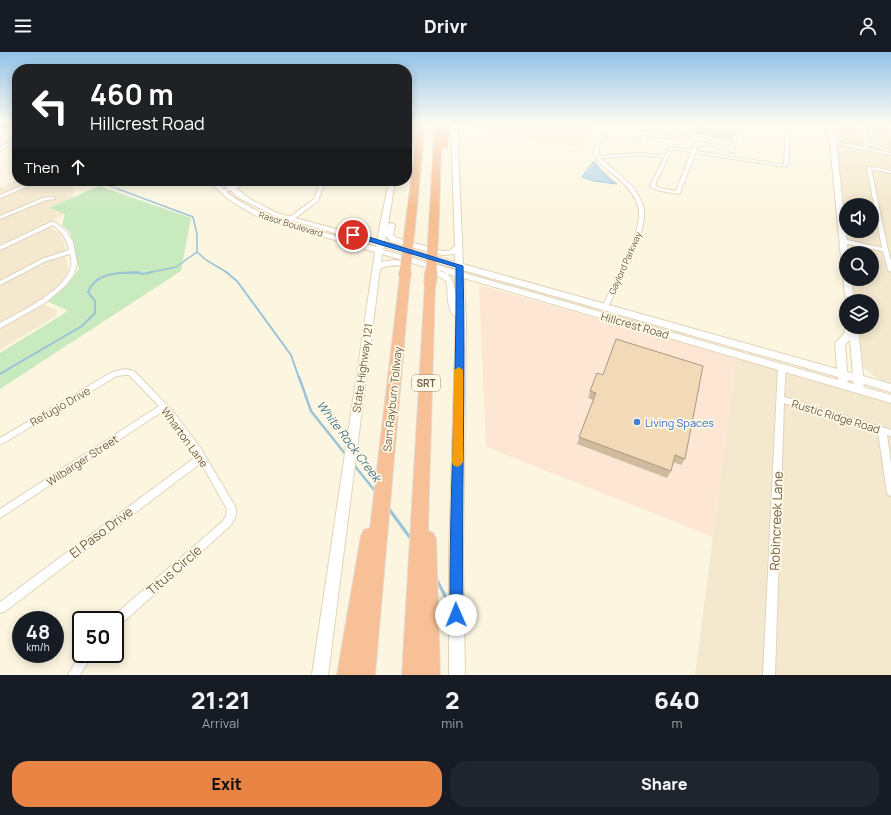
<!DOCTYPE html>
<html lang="en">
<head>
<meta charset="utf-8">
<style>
	:root { --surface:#171b24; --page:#20242c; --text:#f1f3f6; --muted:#9ea1a6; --accent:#e88444 }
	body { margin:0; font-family:Manrope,sans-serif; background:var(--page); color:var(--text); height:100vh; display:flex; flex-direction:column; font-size:15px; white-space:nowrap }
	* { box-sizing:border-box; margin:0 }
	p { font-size:13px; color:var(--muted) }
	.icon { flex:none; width:22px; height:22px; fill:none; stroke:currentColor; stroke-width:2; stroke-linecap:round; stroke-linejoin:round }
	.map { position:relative; height:623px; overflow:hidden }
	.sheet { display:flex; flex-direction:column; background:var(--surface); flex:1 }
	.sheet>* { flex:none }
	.guide { position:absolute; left:12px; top:12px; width:400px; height:122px; border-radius:16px; box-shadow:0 2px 10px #0003; background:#202124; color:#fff; overflow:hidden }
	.tools { position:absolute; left:839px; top:146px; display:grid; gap:8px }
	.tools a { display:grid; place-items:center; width:40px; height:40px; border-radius:50%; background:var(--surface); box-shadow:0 2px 10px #0003; font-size:20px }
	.speed { position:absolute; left:12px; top:559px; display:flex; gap:8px; font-size:20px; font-weight:700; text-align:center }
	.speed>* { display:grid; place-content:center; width:52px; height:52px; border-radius:50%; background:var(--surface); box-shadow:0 2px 10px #0003; line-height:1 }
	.speed small { font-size:10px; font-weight:400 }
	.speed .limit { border:2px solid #111; border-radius:6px; background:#fff; color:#111 }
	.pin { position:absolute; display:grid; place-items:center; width:34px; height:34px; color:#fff; margin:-17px; border:2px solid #fff; border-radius:50%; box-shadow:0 1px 4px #0007 }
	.me { position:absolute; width:44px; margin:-22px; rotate:359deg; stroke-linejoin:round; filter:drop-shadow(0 0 3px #0008) }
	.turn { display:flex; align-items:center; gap:14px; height:84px; padding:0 12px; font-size:18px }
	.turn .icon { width:52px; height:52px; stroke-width:2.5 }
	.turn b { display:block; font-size:28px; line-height:34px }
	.then { display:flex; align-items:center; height:38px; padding:0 12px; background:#0003; gap:8px; font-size:15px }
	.eta { display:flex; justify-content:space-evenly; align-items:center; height:68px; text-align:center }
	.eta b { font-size:24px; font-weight:800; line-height:28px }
	.button { display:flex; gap:8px; margin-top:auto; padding:8px 12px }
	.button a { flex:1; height:46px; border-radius:16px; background:var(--accent); color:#111; font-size:16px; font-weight:800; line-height:46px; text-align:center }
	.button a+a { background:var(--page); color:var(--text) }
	header { display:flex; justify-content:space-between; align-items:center; height:52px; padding:0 12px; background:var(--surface); font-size:18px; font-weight:800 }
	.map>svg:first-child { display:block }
</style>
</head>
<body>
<header><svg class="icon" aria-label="menu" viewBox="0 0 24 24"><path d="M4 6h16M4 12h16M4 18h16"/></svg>Drivr<svg class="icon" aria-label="person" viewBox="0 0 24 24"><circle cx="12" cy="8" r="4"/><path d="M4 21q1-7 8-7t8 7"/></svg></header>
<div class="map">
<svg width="891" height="623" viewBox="0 0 891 623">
	<rect width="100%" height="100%" fill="#fcf6e1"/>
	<path fill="#f4e9cf" d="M834,71H891V332L881,329L863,315L859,275H872V249H855L853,227H872V201H850L847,179H872V153H846V172Z
		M17,129H73V145L49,156L65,162L45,172L59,181L64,190L68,219L62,230L37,250L57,258L56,264L0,298V136Z
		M736,306L891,351V623H695Z"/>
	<path fill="#fde7d4" d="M468,71H600L581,96L468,75Z
		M482,234L736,306L713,485L486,395L479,235Z"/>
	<path fill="#c9e9bf" d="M695,74L733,81L731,89L692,81Z
		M99,134L191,166L181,219L0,337V301L65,261L67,258L46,249L67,233L79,217L70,180L62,173L65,162L49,156Z"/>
	<path fill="#b5d6e6" stroke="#9bc4d7" d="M593,110H595C596,114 613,130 617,132L593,129L582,125Z"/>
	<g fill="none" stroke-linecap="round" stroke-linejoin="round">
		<path stroke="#9bc4d7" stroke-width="1" d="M97,129L121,138"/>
		<path stroke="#9bc4d7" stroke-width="1.5" d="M118,137L193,165L197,182V200L206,208L228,221
			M118,221H140
			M147,221L176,215L197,200"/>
		<path stroke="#9bc4d7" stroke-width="2" d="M137,220L143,222L152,220
			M226,220L237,229L291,303L299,326
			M0,322L82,274L95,261V249L88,240C95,221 117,221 135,220"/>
		<path stroke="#9bc4d7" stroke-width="2.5" d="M299,325L311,359L346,403
			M354,413L375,439
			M388,455L390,458"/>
		<path stroke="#9bc4d7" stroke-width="3" d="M389,457L411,487
			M437,528L450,554"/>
		<defs>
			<path id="street" d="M612,71H616C609,80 594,92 599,104L641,101L665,104L670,95L692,98L695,91L698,90L731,95L736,76L709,71H719L737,74V71H741L733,101L730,100L731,97L708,93H698L696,99L784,113L786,71H790L788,112L786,115L695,101L680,141L678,142L656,138L650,134L664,106L641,103L601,106C611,117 625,125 635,138C639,144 644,152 644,160C646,183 618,234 608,255L605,257L602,255C613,233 640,185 639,161C639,151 633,142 626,134C616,122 598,114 593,99L598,89ZM672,97L691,100L676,139L659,136L655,133Z
				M643,71H647L641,80C657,82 673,86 687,78L690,71H694L690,80C674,88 657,85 640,82L638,86L642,89L640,90L634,86Z
				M860,71H864L869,92L866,96L891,101V103L837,92L836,91L838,90L863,95L865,92Z
				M867,115H875L891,119V121L871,117L888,198L891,209V220L888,218L883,199L843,191L840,189L843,187L882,196Z
				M34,129H40L0,146V143Z
				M249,129H256L224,140L220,139Z
				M321,129H325L318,149L287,172H283V170L314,147Z
				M53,145L55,146V147L46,148L0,167V164L43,146Z
				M53,169L66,179L73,190L77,212L73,224L65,234L45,251L0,276V271C20,260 67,238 71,214C72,210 71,205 70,202L46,209L0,233V229L42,207L69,198C67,187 62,180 53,173L0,198V194Z
				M782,312L786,315L784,345L891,378V384L887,383L891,412V444L888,443L887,440L878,380L784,351L775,623H763L778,315Z
				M125,317L134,319L171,357L200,395L236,456C237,464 234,469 229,475L119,574L115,575V568H111V566L223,469L226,464L227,457L201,411L4,560L0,561V550L197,404L163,359L0,466V457L159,354L129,323H125L117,324L0,393V386L112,320Z
				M81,601L93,602L80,623H68Z"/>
			<path id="secondary" d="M451,71H457L463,212L837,317L835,291L843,283L846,275H858L863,324L891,332V340L864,332L863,335L891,343V351L464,226L466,269L463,503L465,623H449V503L456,265C445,257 449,240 446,229L433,221L434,219C452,216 454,232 456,245L455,224L382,202L381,210L394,208L409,210L410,212C405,216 392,210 380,217L328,623H312L375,200L258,165L229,148L209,129H215C241,157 275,167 311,177C332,183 354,189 376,195V193L273,163L239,146L220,129H227L250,147L277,161L377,188L389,129H395L388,173L391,171L395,173L393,183L397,186L443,199H449L455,194ZM386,184L391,190L443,203L455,202V210L384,190ZM384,195L455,216V218L383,198ZM463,218L838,325V328L464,221ZM850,288L853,321L847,320L845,292ZM848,328L853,329L854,332L847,330Z
				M828,71H834L848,201H846V218L842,216Z
				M17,86V90L0,99V95Z
				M844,225H846V227H851L854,249H846L843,227Z"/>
			<path id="highway" d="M419,71H425L414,184L409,187L404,184Z
				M435,71H441V87L445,71H451L447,94L446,96H441L438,190L433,193L428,190Z
				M405,221L410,224L375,623H337L361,484L364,478L370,476L400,224Z
				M430,229L435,232L428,479L433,481L436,487L440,623H402L425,232Z"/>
		</defs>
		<use href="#street" stroke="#e0d3bd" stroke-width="2"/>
		<use href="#secondary" stroke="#e2d3b7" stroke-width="2"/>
		<use href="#highway" stroke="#e0dcd7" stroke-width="2"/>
		<use href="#street" fill="#fff" fill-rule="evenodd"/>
		<use href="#secondary" fill="#fff" fill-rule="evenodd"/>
		<use href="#highway" fill="#f8c096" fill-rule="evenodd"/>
		<defs>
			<path id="highway-bridge-far1" d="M405,221L409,184
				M431,221L433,190"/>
			<path id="highway-bridge" d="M405,224V220
				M430,232L431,220"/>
		</defs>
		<use href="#highway-bridge-far1" stroke="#e0dcd7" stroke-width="11" stroke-linecap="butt"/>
		<use href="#highway-bridge" stroke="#e0dcd7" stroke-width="14" stroke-linecap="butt"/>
		<use href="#highway-bridge-far1" stroke="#f8c096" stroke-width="10"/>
		<use href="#highway-bridge" stroke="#f8c096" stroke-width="12"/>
	</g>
	<path fill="#d0bb9e" d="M597,321L685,407L681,413L673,410L671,419L667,426L577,392L593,348L588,346Z"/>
	<path fill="#a99881" d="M0,71H15V72L1,77L0,75Z"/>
	<path fill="#f2d9b8" stroke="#a99881" d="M616,287L703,314L685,407L675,403L671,419L579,385L596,341L590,339L597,321L603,323Z"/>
	<linearGradient id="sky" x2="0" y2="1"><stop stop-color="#93c2e7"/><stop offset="0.45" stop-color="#fefbf2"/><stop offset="1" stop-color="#fefbf2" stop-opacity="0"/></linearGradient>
	<rect width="891" height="158" fill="url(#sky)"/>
	<path fill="#1a73e8" stroke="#114b97" d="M351,181H356L463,214C466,330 461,447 463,563L461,568L456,570L452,568L450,563C449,447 457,331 456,215L351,184Z"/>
	<path fill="#f59e0b" d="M459,315L463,318V410L461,413L457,415L453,413L452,410L454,318Z"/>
	<circle fill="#3f7fe0" stroke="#fffae7" stroke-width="1.5" cx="637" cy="370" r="4"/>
	<g text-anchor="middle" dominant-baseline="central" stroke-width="3.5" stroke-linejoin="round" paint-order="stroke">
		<g font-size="9" fill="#735e48" stroke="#fffae7">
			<text transform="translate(291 172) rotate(17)">Rasor Boulevard</text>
			<text transform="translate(625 211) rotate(-66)">Gaylord Parkway</text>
		</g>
		<rect fill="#fffae7" stroke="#9d8d78" stroke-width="1" x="412" y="323" width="28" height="16" rx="3"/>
		<g font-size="10" font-weight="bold" fill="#735e48">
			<text x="426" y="331">SRT</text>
		</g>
		<g font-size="11" fill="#735e48" stroke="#fffae7">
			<text transform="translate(635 273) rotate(16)">Hillcrest Road</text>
			<text transform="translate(362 316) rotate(-82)">State Highway 121</text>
			<text transform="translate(392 347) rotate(-84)">Sam Rayburn Tollway</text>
			<text transform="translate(60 354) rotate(-30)">Refugio Drive</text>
			<text transform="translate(836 364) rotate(17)">Rustic Ridge Road</text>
			<text transform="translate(185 385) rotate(54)">Wharton Lane</text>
			<text transform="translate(82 408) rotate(-33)">Wilbarger Street</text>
		</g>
		<g font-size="11" fill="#366cbe" stroke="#fffae7" text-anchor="start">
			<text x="645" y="370">Living Spaces</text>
		</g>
		<g font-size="12" font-style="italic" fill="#44758e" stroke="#fffae7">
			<text transform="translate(349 389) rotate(53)">White Rock Creek</text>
		</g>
		<g font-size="13" fill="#735e48" stroke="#fffae7">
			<text transform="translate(776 469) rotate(-88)">Robincreek Lane</text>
			<text transform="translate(101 480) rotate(-37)">El Paso Drive</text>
			<text transform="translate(174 518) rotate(-41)">Titus Circle</text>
		</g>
	</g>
</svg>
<div class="tools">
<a><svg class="icon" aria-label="sound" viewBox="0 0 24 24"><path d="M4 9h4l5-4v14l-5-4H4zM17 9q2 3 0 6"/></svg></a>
<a><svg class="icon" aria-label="search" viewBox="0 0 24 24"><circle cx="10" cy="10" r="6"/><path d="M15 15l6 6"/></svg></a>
<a><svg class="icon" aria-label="layers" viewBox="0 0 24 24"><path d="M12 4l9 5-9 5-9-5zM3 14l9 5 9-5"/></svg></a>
</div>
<div class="speed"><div>48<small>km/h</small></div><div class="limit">50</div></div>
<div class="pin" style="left:353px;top:183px;background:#d93025"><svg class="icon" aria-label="arrive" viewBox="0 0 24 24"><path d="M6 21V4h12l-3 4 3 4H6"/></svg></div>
<svg class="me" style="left:456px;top:563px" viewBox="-20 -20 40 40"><circle r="19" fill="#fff"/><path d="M0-13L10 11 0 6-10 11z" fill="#1a73e8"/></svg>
<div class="guide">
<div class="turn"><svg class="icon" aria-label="left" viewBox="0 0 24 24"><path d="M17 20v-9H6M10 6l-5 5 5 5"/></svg><div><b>460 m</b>Hillcrest Road</div></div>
<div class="then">Then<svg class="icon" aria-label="ahead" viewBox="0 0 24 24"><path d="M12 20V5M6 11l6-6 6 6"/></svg></div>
</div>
</div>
<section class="sheet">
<div class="eta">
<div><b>21:21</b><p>Arrival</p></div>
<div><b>2</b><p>min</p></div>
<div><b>640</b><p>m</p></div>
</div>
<div class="button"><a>Exit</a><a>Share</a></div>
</section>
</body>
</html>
